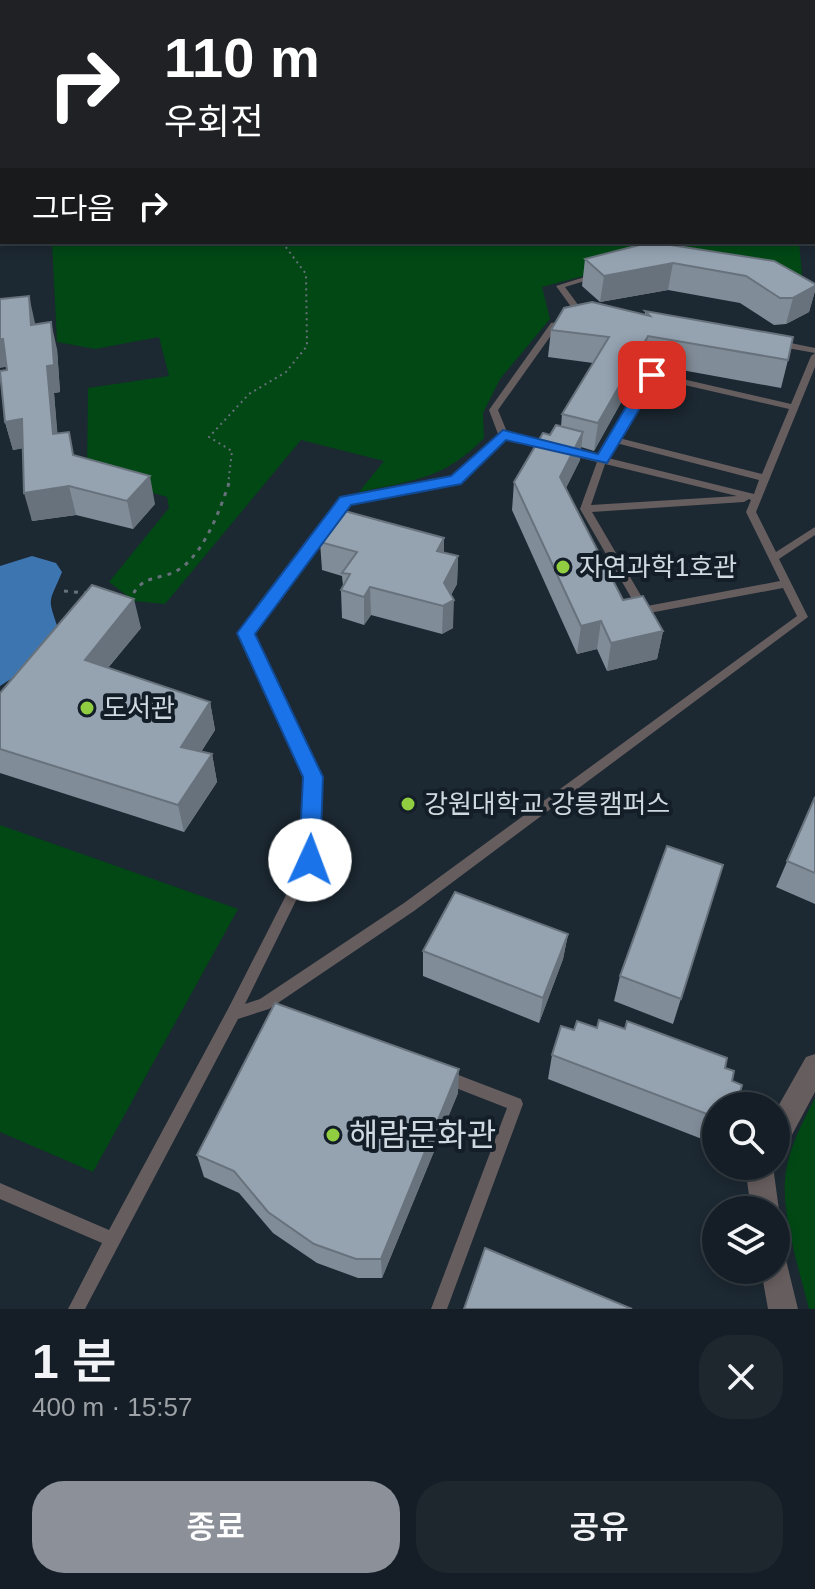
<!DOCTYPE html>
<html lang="ko">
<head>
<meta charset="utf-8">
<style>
	:root { --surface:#151e26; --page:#1e272e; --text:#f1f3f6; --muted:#9da2a7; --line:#343c43; --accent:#8c9099 }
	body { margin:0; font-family:Arial,"Noto Sans KR",sans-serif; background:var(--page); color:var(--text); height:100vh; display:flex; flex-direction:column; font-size:30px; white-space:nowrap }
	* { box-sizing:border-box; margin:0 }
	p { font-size:26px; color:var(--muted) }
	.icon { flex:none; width:44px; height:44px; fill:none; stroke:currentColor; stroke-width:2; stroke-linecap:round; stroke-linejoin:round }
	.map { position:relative; height:1309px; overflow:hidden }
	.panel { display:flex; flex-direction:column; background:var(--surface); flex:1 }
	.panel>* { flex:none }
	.hud { position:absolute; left:0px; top:0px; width:816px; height:244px; box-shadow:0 4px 12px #0003,0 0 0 2px var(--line); background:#202124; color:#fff; overflow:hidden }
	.tools { position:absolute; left:702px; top:1092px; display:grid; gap:16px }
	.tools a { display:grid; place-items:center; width:88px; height:88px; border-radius:50%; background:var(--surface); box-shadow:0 4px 12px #0003,0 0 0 2px var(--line); font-size:40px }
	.pin { position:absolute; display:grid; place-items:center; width:68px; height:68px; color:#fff; margin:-34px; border-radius:16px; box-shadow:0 4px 12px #0006 }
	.me { position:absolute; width:88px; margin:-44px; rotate:2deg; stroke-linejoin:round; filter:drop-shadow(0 0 6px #0008) }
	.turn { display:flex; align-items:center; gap:28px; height:168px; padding:0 32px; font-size:36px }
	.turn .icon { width:104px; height:104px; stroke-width:2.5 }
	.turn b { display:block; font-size:56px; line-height:68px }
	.then { display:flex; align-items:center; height:76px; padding:0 32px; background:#0003; gap:16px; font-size:30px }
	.round { display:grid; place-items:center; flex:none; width:84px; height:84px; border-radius:32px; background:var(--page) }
	.headline { display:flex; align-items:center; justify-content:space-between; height:136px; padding:0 32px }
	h1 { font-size:48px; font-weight:600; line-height:60px }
	.action { display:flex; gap:16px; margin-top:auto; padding:16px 32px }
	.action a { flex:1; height:92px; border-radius:32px; background:var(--accent); color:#fff; font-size:32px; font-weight:600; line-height:92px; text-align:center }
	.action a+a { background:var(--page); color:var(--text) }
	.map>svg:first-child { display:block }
</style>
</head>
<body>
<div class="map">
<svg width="815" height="1309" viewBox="0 0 815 1309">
	<rect width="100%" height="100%" fill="#1c2832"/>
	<path fill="#014815" d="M565,0H815V174L814,2H562Z
		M52,242H799L803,285L644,260L542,287L550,319L500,379L483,413L484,438C443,480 414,480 359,492L384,461L301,440L165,604L134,601L109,582L169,508L167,497L87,474L88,388L169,376L159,337L95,349L57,342Z
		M0,825L238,909L93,1172L0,1132Z
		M815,1098V1309H809C800,1273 782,1216 785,1180C787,1152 802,1123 815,1098Z"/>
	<path fill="#3d75b1" d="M32,556L56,563L62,572C49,604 47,596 58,628L28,668L0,686V566Z"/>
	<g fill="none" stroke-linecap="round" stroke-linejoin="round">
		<path stroke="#67717a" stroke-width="2" stroke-dasharray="2 4" stroke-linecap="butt" d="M228,485L232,451L209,437L249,394L286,372L307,346L306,274L282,242"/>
		<path stroke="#67717a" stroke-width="3" stroke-dasharray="4 6" stroke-linecap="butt" d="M64,591L85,593
			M129,602C143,569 161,584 184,566C206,547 220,510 229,483"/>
		<path fill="#665d5e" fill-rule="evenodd" d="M591,275L598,277L565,287L587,317L583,319H580L556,286Z
			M567,321H570V325L557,327L498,410L507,432L551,445V449L548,450L505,437L459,483L349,504L252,633L319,777L316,860L245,1004L260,999L404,903L797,616L783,588L644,614L640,613L580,509L597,462L566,454L564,452L569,449L599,456L649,373L652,372L791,404L811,356L815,353L776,346L772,343L776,340L815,348V367L756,512L776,552L815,527V535L779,559L808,617L414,911L269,1009L238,1019L85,1309H68L102,1243L0,1199V1183L109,1230L228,1009L304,860L307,777L241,633L343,499L453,478L498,434L489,410L551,323ZM654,378L789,409L762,474L619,438ZM616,443L759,480L754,494L608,458ZM605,464L737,496L591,505ZM749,499L751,500L746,512L780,581L647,606L592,512L744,502Z
			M448,1071L521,1099L523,1104L447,1309H431L507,1108L443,1083L441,1078L443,1073Z"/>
		<path fill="#665d5e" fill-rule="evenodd" d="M1,0H11V2L2,4Z
			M815,1054V1092L786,1146L776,1149V1110L806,1057Z
			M745,1166H773L779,1210L776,1218V1210H751Z
			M776,1255L786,1260L798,1309H768L761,1270H776Z"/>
	</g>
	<path fill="#808c98" d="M651,242L815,284V291L809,312L786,324L774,325L740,303L668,290L600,302L582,286L585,259Z
		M645,311L788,360L781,388L643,363L594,451L581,447L580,460L566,488L623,600L663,631L657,659L607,671L597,649L577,654L512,510L514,482L550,435L561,426L562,414L593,363L548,357L551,330L645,315Z
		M35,324L57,349L60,392L54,393L57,433L75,456L155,504L133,529L76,515L32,521L23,448L13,450L5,422L7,367Z
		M320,542L458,556L457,584L451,595L453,628L442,634L371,615L364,625L342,618L341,590L343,586L342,576L322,570Z
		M141,628L108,668L210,702L215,730L201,752L212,754L217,782L184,832L0,773V693Z
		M815,797V904L776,887Z
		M723,865L673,1024L614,1001L620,976Z
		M568,934L563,959L539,1023L423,976V951Z
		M597,1028L725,1068L732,1081L736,1106H716V1128L708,1125L702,1139L548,1079L552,1055L574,1030Z
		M458,1093L382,1278H358L317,1263L273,1233L239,1193L204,1177L197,1155Z"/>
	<path fill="#68727c" d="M673,263L668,290L600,302L604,276Z
		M815,286V291L809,312L786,324L793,298Z
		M29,296L35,323L37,352L31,325Z
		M51,322L57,349L60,392L54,393L60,462L53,434L47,366Z
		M648,336L643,363L594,451L598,423Z
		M0,339H3L10,366L0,368Z
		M22,419L30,447L13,450L5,422Z
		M583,432L580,460L557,505L560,477Z
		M150,476L155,504L133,529L127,501Z
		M69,486L76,515L32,521L24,493Z
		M444,538V566L437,551Z
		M458,556L457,584L446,604L454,600L453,628L442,634L444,583Z
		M370,587L371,615L364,625V597Z
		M134,599L141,628L92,687L85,660Z
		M601,621L597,649L577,654L581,626Z
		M663,631L657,659L607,671L611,643Z
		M210,702L215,730L187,774L181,747Z
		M212,754L217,782L184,832L178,805Z
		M568,934L563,959L539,1023L543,998Z
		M459,1069L458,1093L382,1278L381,1259Z"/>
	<path fill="#95a3b1" stroke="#68727c" stroke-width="2" d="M651,242L774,261L815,284V286L793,298H780L746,276L673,263L604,276L585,259Z
		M29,296L31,325L51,322L54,365L47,366L53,434L69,432L73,455L150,476L127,501L69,486L24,493L22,419L5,422L0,371L7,370L3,339H0V299Z
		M592,302L650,316L645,311L793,337L788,360L648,336L598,423L562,414L609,337L551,330L564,308Z
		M556,425L583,432L560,477L623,600L643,596L663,631L611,643L601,621L581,626L514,482L543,433L550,435Z
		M341,510L444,538L437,551L458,556L444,583L454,600L443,606L370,587L364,597L341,590L350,574L342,573L357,552L320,542Z
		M92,585L134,599L85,660L210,702L181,747L212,754L178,805L0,749V693Z
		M815,797V873L787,861Z
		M667,846L723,865L681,999L620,976Z
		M455,892L568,934L543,998L423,951Z
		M275,1003L459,1069L381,1259H356L314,1244L268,1212L234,1171L197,1155Z
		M599,1020L625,1029L627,1021L727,1058L725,1068L734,1071L732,1081L742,1085L736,1106H729L717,1102L712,1116L552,1055L561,1026L574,1030L577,1021L597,1028Z
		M485,1248L632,1309H464Z"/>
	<path fill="#1a73e8" stroke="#114b97" stroke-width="2" d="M652,371L660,375L607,463L506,440L461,484L351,505L255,634L323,777L320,860L317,866H302L299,860L303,777L237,633L240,629L340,497L451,476L503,430L598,454L645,375Z"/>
	<g fill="#91cd40" stroke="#131e28" stroke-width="3">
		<circle cx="563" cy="567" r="8"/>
		<circle cx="87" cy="708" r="8"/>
		<circle cx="408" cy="804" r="8"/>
		<circle cx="333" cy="1135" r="8"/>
	</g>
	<g text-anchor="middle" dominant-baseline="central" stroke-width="8" stroke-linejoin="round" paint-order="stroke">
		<g font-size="26" fill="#d1d9e0" stroke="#131e28" text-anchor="start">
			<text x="579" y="567">자연과학1호관</text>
			<text x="103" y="708">도서관</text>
			<text x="424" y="804">강원대학교 강릉캠퍼스</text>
		</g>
		<g font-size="32" fill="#d1d9e0" stroke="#131e28" text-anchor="start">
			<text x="349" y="1135">해람문화관</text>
		</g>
	</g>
</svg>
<div class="tools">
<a><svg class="icon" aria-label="search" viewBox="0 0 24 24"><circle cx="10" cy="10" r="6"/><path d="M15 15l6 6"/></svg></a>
<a><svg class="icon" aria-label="layers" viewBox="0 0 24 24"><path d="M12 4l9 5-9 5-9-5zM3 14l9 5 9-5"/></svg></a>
</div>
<div class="pin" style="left:652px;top:375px;background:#d93025"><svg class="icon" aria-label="arrive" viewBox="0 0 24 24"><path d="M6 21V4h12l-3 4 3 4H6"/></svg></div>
<svg class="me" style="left:310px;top:860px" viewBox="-20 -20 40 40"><circle r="19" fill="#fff"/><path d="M0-13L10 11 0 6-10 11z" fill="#1a73e8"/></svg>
<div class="hud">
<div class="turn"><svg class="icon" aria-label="right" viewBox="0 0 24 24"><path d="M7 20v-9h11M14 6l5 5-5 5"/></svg><div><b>110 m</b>우회전</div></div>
<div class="then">그다음<svg class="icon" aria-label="right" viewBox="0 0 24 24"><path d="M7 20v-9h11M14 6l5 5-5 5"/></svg></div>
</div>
</div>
<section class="panel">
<div class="headline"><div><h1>1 분</h1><p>400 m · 15:57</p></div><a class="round"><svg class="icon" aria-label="close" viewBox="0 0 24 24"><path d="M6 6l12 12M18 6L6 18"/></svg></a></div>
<div class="action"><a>종료</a><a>공유</a></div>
</section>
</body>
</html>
